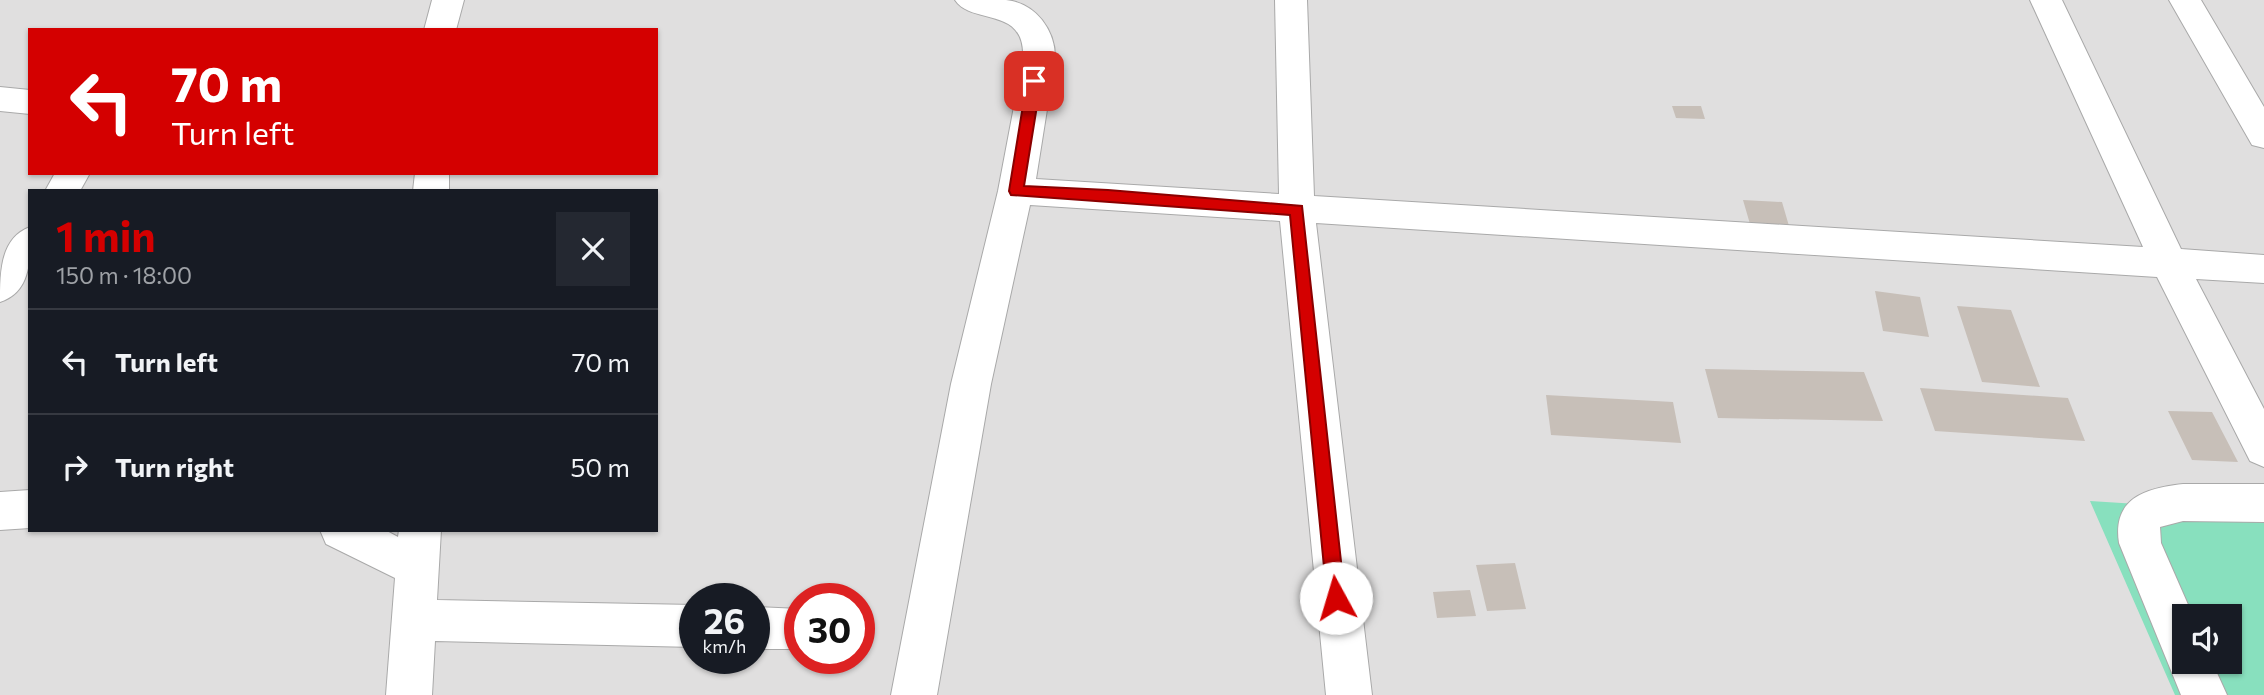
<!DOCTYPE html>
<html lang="en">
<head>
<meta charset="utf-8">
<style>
	:root { --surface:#171b24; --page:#242831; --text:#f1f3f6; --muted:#9ea1a6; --line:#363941; --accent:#d40000 }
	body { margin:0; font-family:Commissioner,sans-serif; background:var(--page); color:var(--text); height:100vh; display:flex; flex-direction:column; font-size:26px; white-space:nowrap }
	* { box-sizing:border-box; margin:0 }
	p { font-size:23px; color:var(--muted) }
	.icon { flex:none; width:38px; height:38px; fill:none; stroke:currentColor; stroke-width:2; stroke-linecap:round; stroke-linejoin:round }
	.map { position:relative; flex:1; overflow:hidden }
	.details { position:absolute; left:28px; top:189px; width:630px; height:343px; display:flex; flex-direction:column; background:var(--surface); border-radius:0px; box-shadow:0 2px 5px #0004 }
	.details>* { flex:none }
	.guide { position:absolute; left:28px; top:28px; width:630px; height:147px; border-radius:0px; box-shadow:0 2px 5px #0004; background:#d40000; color:#fff; overflow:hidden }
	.tools { position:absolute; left:2172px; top:604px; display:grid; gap:14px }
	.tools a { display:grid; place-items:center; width:70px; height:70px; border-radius:0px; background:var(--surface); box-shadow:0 2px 5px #0004; font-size:35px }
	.speed { position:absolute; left:679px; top:583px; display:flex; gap:14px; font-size:35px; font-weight:700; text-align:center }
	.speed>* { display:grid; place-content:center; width:91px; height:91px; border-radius:50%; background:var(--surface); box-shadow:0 2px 5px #0004; line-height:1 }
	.speed small { font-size:18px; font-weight:400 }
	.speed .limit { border:10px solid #d22; background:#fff; color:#111 }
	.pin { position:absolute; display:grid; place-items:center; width:60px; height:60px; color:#fff; margin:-30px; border-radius:14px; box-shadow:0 4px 10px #0006 }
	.me { position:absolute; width:77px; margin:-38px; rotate:354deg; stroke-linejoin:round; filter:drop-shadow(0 0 5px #0008) }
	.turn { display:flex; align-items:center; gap:24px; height:147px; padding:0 28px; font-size:32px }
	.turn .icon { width:91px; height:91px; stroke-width:2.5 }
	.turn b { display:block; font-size:49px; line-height:60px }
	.round { display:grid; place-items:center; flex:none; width:74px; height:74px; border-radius:0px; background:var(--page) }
	.summary { display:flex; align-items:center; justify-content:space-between; height:119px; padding:0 28px }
	h1 { font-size:42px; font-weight:700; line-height:52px; color:var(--accent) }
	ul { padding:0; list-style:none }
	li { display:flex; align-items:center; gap:21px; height:105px; padding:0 28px; border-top:2px solid var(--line) }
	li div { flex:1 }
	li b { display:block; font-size:26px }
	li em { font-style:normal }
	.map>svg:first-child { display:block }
</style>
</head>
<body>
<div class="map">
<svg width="2264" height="695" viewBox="0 0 2264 695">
	<rect width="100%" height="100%" fill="#f2efe9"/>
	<path fill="#e0dfdf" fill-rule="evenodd" d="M0,0H2264V695H0ZM30,30H656V173H30ZM30,191H656V530H30ZM695,598H754V658H695ZM800,598H859V658H800ZM2184,616H2230V662H2184Z"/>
	<path fill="#88e0be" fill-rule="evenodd" d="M2090,501L2264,512V695H2175ZM2184,616H2230V662H2184Z"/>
	<path fill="#c7bfb8" d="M1672,106H1701L1705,119L1676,118Z
		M1743,200L1782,202L1789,226L1750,224Z
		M1875,291L1920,297L1929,337L1883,331Z
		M1957,306L2011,310L2040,387L1982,382Z
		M1705,369L1864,372L1883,421L1718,418Z
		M1920,388L2068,398L2085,441L1935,431Z
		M1546,395L1673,402L1681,443L1551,435Z
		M2168,411L2212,412L2238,462L2192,460Z
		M1515,563L1526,609L1487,611L1476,565Z
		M1470,590L1476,616L1437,618L1433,592Z"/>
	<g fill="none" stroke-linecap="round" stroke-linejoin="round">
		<defs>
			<path id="street" d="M432,0H464L456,30H424Z
				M955,0C972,0 990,0 1006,0C1036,3 1056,31 1055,59L1036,179L1279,194L1275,0H1307L1314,196L2143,247L2030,0H2062L2181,249L2264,255V283L2196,279L2264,409V467L2250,461L2157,277L1316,223L1372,695H1326L1280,221L1030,205L991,384L937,695H891L951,384L998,191L1023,59C1026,5 972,26 955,0Z
				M2169,0H2201L2264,107V148L2252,145Z
				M0,87L30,90V114L0,111Z
				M55,173H90L80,191H45Z
				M415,173H449V191H413Z
				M30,227C30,256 33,291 0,302C0,273 0,238 30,227Z
				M2183,484H2264V522L2183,521L2160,527L2161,543L2193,616H2184V662H2212L2227,695H2181L2119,543C2112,498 2146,488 2183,484Z
				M30,490V528L0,530V492Z
				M320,530H385L398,537L399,530H441L437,600L695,605V647L435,641L432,695H386L395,578L326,544Z
				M754,607L800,609V649H754Z"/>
		</defs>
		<use href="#street" stroke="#a9a9a9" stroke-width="2"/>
		<use href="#street" fill="#fff" fill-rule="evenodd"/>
	</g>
	<path fill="#d40000" stroke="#8a0000" stroke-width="2" d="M1034,77L1041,81L1024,186L1108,190L1302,206L1345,598L1343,604L1336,607L1330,604L1327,598L1290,215L1011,195L1009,191L1027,81Z"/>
</svg>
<div class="tools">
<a><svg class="icon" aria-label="sound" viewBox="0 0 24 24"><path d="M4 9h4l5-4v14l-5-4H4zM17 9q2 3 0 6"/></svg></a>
</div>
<div class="speed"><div>26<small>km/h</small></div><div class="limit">30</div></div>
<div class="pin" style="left:1034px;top:81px;background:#d93025"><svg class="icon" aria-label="arrive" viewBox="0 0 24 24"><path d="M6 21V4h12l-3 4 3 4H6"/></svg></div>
<svg class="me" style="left:1336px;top:598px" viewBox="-20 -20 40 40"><circle r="19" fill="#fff"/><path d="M0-13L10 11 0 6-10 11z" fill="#d40000"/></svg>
<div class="guide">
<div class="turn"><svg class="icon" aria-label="left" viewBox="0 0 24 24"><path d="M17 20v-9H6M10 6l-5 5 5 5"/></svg><div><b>70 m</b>Turn left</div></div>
</div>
<section class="details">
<div class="summary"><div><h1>1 min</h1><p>150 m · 18:00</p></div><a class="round"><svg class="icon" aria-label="close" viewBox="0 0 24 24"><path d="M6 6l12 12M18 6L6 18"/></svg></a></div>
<ul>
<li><svg class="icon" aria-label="left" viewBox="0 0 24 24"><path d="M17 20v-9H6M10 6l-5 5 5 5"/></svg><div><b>Turn left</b></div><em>70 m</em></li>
<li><svg class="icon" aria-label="right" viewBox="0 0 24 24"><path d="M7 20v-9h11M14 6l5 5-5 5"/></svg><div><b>Turn right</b></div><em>50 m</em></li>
</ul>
</section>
</div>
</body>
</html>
